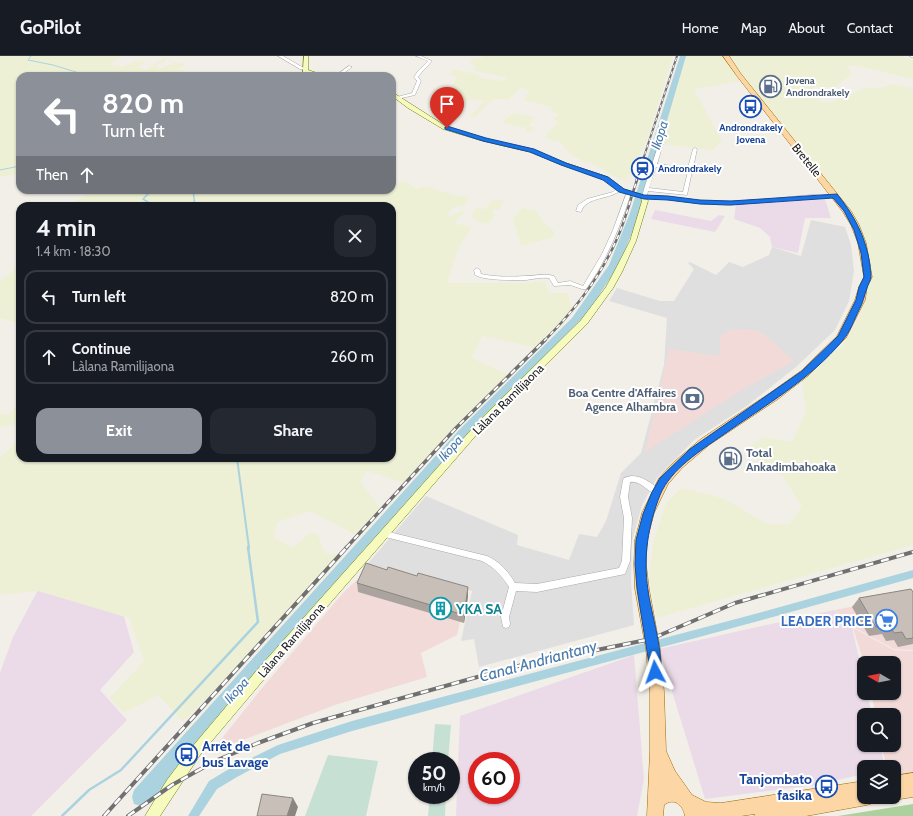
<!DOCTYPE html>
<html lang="en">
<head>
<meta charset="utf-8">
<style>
	:root { --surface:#171b24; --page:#242831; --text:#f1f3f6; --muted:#9ea1a6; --line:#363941; --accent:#8c9099 }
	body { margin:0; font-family:Cabin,sans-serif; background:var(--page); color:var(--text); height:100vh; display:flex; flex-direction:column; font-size:15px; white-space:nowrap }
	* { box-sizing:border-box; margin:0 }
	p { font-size:13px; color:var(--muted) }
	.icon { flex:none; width:22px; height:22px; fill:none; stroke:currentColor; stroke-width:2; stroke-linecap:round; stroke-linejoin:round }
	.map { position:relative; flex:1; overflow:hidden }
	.drawer { position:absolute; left:16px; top:146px; width:380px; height:260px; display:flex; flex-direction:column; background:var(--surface); border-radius:12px; box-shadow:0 1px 3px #0004 }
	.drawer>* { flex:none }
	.guide { position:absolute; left:16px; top:16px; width:380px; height:122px; border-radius:12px; box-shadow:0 1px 3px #0004; background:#8c9099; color:#fff; overflow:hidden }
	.needle { width:26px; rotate:279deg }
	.buttons { position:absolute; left:857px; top:600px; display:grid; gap:8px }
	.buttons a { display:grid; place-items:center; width:44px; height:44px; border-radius:8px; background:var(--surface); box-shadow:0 1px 3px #0004; font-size:20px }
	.speed { position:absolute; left:408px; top:696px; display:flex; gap:8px; font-size:20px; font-weight:700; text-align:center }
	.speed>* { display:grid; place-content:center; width:52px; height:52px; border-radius:50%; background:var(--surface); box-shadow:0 1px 3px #0004; line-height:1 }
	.speed small { font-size:10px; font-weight:400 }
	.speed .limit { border:6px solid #d22; background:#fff; color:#111 }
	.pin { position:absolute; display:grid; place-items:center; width:34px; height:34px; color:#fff; margin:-41px -17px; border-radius:50% 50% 50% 0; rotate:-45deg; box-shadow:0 0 4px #0007 }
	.pin .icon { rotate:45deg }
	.me { position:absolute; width:44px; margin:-22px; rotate:356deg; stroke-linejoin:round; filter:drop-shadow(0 0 3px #0008) }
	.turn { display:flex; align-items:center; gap:14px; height:84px; padding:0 20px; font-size:18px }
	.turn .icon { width:52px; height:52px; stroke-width:2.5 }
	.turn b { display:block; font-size:28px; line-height:34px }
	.then { display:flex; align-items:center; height:38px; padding:0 20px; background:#0003; gap:8px; font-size:15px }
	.round { display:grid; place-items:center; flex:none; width:42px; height:42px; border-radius:12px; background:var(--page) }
	.head { display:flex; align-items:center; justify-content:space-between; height:68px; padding:0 20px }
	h1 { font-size:24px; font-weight:800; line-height:30px }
	.button { display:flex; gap:8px; margin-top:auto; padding:8px 20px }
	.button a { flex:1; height:46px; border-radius:12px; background:var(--accent); color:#fff; font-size:16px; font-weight:800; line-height:46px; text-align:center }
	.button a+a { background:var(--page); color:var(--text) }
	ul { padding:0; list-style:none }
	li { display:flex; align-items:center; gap:12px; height:54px; margin:0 8px 6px; padding:0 12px; border:2px solid var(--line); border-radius:12px }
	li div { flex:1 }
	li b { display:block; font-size:15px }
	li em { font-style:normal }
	header { display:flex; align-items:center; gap:24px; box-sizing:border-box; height:56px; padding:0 20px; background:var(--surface); border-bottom:1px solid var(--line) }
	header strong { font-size:19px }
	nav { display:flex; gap:22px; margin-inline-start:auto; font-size:14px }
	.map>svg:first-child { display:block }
</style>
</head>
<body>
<header>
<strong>GoPilot</strong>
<nav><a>Home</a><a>Map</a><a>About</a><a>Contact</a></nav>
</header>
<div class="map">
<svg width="913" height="760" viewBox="0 0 913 760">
	<rect width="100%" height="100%" fill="#f2efe9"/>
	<path fill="#e0dfdf" d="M811,164L845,171L851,189L854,215L849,245L835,274L796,311L748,349L694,384L657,422L642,449L632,485L631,525L634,569L479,611L474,583L461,585L472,535L364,512L426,440L518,479L517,489L569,504L579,478L597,481L606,465L621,417L641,397L664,309L667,262L609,245L617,232L660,245H674L694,213L688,207L690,206L716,219L729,206L743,211L769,199L772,191L801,200Z"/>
	<path fill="#f2dad9" d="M732,273L753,274L764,278L794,305L740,335L645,396L669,293L719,300L721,279Z
		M365,516L466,539L457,579L421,597L427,621L335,649L211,696L262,632L343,537Z
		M913,535V594L894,593L853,571L835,554L895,542Z
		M853,572L894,594L913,595V717L894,719V711H887L881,689H894V659H876L871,637H894V607H864Z"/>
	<path fill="#ebdbe8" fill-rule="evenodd" d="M825,143L831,162H805L798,197L772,191L770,181L760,172L734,163L736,148Z
		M655,154L711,165L719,159L725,160L715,176L651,163Z
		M39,532L123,557L134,596L100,634L127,664L31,760H0V617L13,581Z
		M834,554L852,571L864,625V637H867L872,659H864V689H880L885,711H864V718L816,729L705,743L659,593Z
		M634,599L644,723L637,760H456L460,660ZM477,705H511V739H477Z"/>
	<path fill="#eef0d5" d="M0,0H119L122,1L109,8L122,11L138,4L146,6L138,11L146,14L164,2L168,3L155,10L161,12L176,6L186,8L178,13L201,20H20V118L0,121Z
		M482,0H673L648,81L632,117L625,125L611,119L592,107L583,105L570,98L560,86L544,82L558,66L553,64L559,58L551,56L552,51L524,44L530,34L520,32L509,43H493L474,62L470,61L484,45L469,43L459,59L443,52L446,48L453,49L456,45L444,44L446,40L432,37L433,33L452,31L457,21L450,19L453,13L480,19L479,22L504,25L507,22L472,14L476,10L470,8L472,4L476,2H482Z
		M680,0H900L913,4V23L858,10H847L852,18L835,31H813V34L823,37L817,44L829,47L865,32H879L893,28L913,32V489L657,562L649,523L653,487L666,447L681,432L723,442L767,468H789L802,451L783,420L759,409L752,389L763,381L792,386L806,355L801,315L843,290L860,259L868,221L849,157L742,25L694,33L722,85L713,94L660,88Z
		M513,57L534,61L529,70L535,71L531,76L525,75L526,72L502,67Z
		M405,125L416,133L426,130L456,140L470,141L463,151L458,149L446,158L451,160L460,155L464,157L454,167L472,171L459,191L447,227H525L545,225L549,237H568L570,248L574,251L562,268L537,292L482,280L472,302L509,319L405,427L367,415L360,425L382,454L359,481L310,455L277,466L274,482L293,492L311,476L318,479L325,497L343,499L286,563L183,666L158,639L124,657L109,642L144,605L129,562L38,535L0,539V401L20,383V402H392V150H57L64,146H74L94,134H392V129Z
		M492,144H504L499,154L494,153L492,157L496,158L488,168L475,165L476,163L470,160L476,152L485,153Z
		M523,152L537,156L543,166L554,175V181L521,190L513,162Z
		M20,209V268L0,262V225Z
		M20,345V367L0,371V357L8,359Z"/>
	<path fill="#add19e" d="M913,748V760H838Z"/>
	<path fill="#c6e0d4" d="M435,668L451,669L448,705H432Z
		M328,699L378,705L366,760H305Z
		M430,739H446L445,760H428Z"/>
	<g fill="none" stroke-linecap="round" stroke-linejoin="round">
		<path stroke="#aad3df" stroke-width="1" d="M31,0L28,4L53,9L89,20
			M0,114L20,110"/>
		<path stroke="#aad3df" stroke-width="1.5" d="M152,134L143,143L151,148L194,147
			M193,134L195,150"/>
		<path stroke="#aad3df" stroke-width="2" d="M237,402L249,492"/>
		<path stroke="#aad3df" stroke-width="2.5" d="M62,760L89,734L121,714L258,566L248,491"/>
		<path fill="#aad3df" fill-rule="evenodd" d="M913,514V522L751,567L352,675L280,698L237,721L217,733L199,760H188L209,725L229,713L278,689L352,665L751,559Z"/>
		<path fill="#aad3df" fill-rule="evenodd" d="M680,0H686L640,157L619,209L580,268L469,380L148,748L141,750L134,748L132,741L134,734L459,374L572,262L609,209L630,157Z"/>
		<defs>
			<path id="street" d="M278,0H283L302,11L308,13L306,14L300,13Z
				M416,0H421L432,5L421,17L418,21L421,25L415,39L397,43V41L412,37L417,25L414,21L418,15L428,5Z
				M910,0H913V1H911Z
				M349,10L352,11L340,20H335Z
				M659,87L663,88L657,108L688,112L693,93L695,92L697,93L693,112L718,116L720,117L718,118L692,115L687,139L648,135L647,140C669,139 690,145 712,145C734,146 757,144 779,142C790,141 831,136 837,140L835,141L727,149L703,148L661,143L642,142L644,133ZM656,111L688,115L683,136L649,132Z
				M618,132L622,133C610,145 587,139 581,156L576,155L578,149L587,143L613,136Z
				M627,136L631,137C620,171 607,204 586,233H582L570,229L554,230L549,222C541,221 534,223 526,224C514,224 485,225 475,219L474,214L477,212L480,214L481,218C495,221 511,221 525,220C535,220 544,217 554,220L558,227L570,225L583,230L602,198L613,174Z
				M631,420C643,420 651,427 660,434L661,436L660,438C649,440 643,424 630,426L628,441L632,462L630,505L625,518L537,536L516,535L509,561L510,568L509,571L506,572L503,571L501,561L509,531C502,520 494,511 482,505L385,481L382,480L381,478L382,476L385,475L487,500C500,506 508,515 515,527L537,528L619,512L622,505L624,462L620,441L623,424L624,422Z"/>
			<path id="secondary" d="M304,0H308V14L326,20H318L303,16Z
				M392,36L447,71L487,83L534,94L566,107L608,121L624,133L646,140L648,145L636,185L622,216L613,232L587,268L485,369L265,622L200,699L160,760H145L167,724L192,691L257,614L479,365L581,264L606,231L614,216L630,185L642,145L641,142L620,135L604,123L562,109L530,96L483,85L443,73L408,52L392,40Z"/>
			<path id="primary" d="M723,0H729L741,18L851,155L859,169L866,187L872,221L867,231L865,244L846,282L809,319L778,343L709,389L682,412L668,428L654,457L647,484L646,508L649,533L660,593L664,636L666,695L675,715L692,739L706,746L721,747L864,725V741H875L873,747L867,749L806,760H754L755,758L741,760H685C683,749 674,741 664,749L663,760H647L650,696V636L646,593L635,533L634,508L635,484L642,457L659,422L674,406L701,383L770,337L801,315L837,280L855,244L859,231L864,221L858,187L851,169L843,156L737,20Z
				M913,717V741L894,744L888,742L894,741V720Z"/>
		</defs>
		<use href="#street" stroke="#a9a9a9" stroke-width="1"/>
		<use href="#secondary" stroke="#707d05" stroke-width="1"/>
		<use href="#primary" stroke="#a06b00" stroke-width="1"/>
		<use href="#street" fill="#fff" fill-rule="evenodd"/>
		<use href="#secondary" fill="#f7fabf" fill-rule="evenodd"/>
		<use href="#primary" fill="#fcd6a4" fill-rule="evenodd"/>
		<defs>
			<path id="rail-far3" d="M636,125L677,0"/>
			<path id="rail-far2" d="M544,285C573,256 599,223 616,185C625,166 630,144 637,124"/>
			<path id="rail-far1" d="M346,492L456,372L545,284"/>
			<path id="rail" d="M104,760L347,491
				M128,760L172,729L215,705L258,687L313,667L513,611L651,583L735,547L913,496"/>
		</defs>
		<use href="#rail-far3" stroke="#707070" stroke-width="2"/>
		<use href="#rail-far2" stroke="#707070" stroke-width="2.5"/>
		<use href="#rail-far1" stroke="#707070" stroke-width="3.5"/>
		<use href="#rail" stroke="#707070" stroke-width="4"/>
		<use href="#rail-far3" stroke="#fff" stroke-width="1" stroke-dasharray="3.5" stroke-linecap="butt"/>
		<use href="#rail-far2" stroke="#fff" stroke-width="1.5" stroke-dasharray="4.5" stroke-linecap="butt"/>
		<use href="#rail-far1" stroke="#fff" stroke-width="2" stroke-dasharray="6" stroke-linecap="butt"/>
		<use href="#rail" stroke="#fff" stroke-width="2.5" stroke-dasharray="8" stroke-linecap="butt"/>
	</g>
	<path fill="#aba49e" d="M387,514L468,531V540L464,567L358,536L357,527Z
		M913,536V588L898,591L894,584L886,585L882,578L869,580L852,551L859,542Z"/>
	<path fill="#8b8681" d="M468,531V540L464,567V559Z
		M293,742L298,751L295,760H287Z"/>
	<path fill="#c7bfb8" stroke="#8b8681" d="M366,507L387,514L388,511L417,520L418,517L468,531L464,559L357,527Z
		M911,533L913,536V582L906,583L902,576L894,577L890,569L876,571L859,542Z
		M262,738L293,742L287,760H257Z"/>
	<path fill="#1a73e8" stroke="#114b97" d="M447,70L486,82L534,93L566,107L608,121L624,133L644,139L668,140L700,144L731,145L837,138C854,159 866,181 870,209C870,212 871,217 871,221C871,224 868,228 867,232C864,240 863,247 859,254C854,264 850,276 843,284C811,323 764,350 723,379C700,395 671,413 660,439C648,470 643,500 648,534C650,553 666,604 659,620L655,621L651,620L637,533L635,508L636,484L643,458L652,436L660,422L690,393L802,315L838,280L856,244L859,231L864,221L861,197L854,174L844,155L833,142L731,149L700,148L668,144L644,143L619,136L603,124L561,109L530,96L483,85L445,73V71Z"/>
	<defs>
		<symbol id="fuel-ring" viewBox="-11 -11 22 22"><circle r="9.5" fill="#fff" stroke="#5c6f8a" stroke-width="1.5"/><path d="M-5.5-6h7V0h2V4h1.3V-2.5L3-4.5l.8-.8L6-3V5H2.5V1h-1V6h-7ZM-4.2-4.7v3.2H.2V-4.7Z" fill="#5c6f8a"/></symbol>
		<symbol id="bus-ring" viewBox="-11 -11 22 22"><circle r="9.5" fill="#fff" stroke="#1a4fb4" stroke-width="1.5"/><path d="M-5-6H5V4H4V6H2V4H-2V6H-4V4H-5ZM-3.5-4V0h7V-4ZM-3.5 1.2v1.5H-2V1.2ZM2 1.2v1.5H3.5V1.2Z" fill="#1a4fb4"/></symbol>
		<symbol id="station-ring" viewBox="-11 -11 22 22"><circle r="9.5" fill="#fff" stroke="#1a4fb4" stroke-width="1.5"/><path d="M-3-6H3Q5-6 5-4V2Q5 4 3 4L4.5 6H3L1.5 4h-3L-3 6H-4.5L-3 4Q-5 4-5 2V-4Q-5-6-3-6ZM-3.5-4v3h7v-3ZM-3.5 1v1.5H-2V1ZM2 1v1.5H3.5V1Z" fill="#1a4fb4"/></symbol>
		<symbol id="bank-ring" viewBox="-11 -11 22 22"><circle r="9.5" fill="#fff" stroke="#5c6f8a" stroke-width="1.5"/><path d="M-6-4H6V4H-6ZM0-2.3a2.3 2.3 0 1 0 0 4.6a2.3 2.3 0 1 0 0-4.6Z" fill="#5c6f8a"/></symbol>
		<symbol id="building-ring" viewBox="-11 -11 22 22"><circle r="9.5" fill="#fff" stroke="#0f9aa8" stroke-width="1.5"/><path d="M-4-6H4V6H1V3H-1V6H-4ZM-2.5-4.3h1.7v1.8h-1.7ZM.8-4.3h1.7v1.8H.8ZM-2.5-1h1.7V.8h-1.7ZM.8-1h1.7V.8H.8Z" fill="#0f9aa8"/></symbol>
		<symbol id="supermarket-ring" viewBox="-11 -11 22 22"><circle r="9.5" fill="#fff" stroke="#3f7fe0" stroke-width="1.5"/><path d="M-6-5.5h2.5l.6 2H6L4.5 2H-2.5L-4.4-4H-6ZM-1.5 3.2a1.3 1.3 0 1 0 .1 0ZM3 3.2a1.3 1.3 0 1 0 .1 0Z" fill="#3f7fe0"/></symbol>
	</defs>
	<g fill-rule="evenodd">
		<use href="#fuel-ring" x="758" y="18" width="25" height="25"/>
		<use href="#bus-ring" x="738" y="38" width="25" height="25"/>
		<use href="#station-ring" x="630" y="100" width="25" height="25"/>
		<use href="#bank-ring" x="680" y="330" width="25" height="25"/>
		<use href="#fuel-ring" x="718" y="390" width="25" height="25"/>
		<use href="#building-ring" x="428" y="540" width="25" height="25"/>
		<use href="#supermarket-ring" x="874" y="552" width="25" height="25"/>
		<use href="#bus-ring" x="174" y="686" width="25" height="25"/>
		<use href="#bus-ring" x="814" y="718" width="25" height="25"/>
	</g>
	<g text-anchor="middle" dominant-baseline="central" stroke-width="4" stroke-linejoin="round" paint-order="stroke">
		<g font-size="10" font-weight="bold" fill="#4e5e75" stroke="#fff" text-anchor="start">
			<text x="786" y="24">Jovena<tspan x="786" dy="12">Androndrakely</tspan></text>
		</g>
		<g font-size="10" font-weight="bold" fill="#164399" stroke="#fff">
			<text x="751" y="71">Androndrakely<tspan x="751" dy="12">Jovena</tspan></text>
			<text x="658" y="112" text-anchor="start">Androndrakely</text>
		</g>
		<g font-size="12" fill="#222" stroke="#fff">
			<text transform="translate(807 104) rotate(51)">Bretelle</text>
			<text transform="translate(508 343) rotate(-45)">Làlana Ramilijaona</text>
			<text transform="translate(291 584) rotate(-49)">Làlana Ramilijaona</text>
		</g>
		<g font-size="12" font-weight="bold" fill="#4e5e75" stroke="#fff" text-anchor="end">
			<text x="676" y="336">Boa Centre d'Affaires<tspan x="676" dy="14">Agence Alhambra</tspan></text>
			<text x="746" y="396" text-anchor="start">Total<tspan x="746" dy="14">Ankadimbahoaka</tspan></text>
		</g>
		<g font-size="13" font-style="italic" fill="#4a7aab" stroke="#fff">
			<text transform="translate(659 79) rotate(-73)">Ikopa</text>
			<text transform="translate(450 392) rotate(-48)">Ikopa</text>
			<text transform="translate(236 634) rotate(-48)">Ikopa</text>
		</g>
		<g font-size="14" font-weight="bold" fill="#0d838f" stroke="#fff" text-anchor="start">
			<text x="456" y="553">YKA SA</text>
		</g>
		<g font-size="14" font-weight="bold" fill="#366cbe" stroke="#fff" text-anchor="end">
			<text x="872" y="565">LEADER PRICE</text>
		</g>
		<g font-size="14" font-weight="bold" fill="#164399" stroke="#fff" text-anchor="start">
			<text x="202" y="690">Arrêt de<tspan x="202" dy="16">bus Lavage</tspan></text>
			<text x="812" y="723" text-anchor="end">Tanjombato<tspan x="812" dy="16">fasika</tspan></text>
		</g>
		<g font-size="16" font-style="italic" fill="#4a7aab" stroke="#fff">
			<text transform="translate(538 605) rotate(-15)">Canal Andriantany</text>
		</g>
	</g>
</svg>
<div class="buttons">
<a><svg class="needle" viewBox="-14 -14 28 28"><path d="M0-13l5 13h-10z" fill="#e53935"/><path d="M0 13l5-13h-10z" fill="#9ea1a6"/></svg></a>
<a><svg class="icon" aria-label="search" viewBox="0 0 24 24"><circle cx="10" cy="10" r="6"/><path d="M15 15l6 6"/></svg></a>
<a><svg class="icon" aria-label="layers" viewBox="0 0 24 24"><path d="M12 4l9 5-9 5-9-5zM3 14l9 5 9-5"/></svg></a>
</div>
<div class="speed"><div>50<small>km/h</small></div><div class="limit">60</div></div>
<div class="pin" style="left:447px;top:72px;background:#d93025"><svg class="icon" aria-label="arrive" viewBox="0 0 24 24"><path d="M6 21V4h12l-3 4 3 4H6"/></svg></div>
<svg class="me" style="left:655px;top:616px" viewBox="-20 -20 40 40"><path d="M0-17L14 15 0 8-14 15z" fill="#1a73e8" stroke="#fff" stroke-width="4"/></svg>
<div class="guide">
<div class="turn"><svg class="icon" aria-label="left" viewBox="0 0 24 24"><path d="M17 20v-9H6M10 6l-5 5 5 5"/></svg><div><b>820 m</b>Turn left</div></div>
<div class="then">Then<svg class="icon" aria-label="ahead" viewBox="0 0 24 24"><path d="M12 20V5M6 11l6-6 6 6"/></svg></div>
</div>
<section class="drawer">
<div class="head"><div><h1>4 min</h1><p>1.4 km · 18:30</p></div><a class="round"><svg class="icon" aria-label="close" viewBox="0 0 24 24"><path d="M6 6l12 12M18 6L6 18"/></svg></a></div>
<ul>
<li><svg class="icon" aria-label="left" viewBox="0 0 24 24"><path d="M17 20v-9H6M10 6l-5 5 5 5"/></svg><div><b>Turn left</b></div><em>820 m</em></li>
<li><svg class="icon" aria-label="ahead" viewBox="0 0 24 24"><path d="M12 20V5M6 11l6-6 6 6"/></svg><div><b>Continue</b><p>Làlana Ramilijaona</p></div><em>260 m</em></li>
</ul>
<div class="button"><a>Exit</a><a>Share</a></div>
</section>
</div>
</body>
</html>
